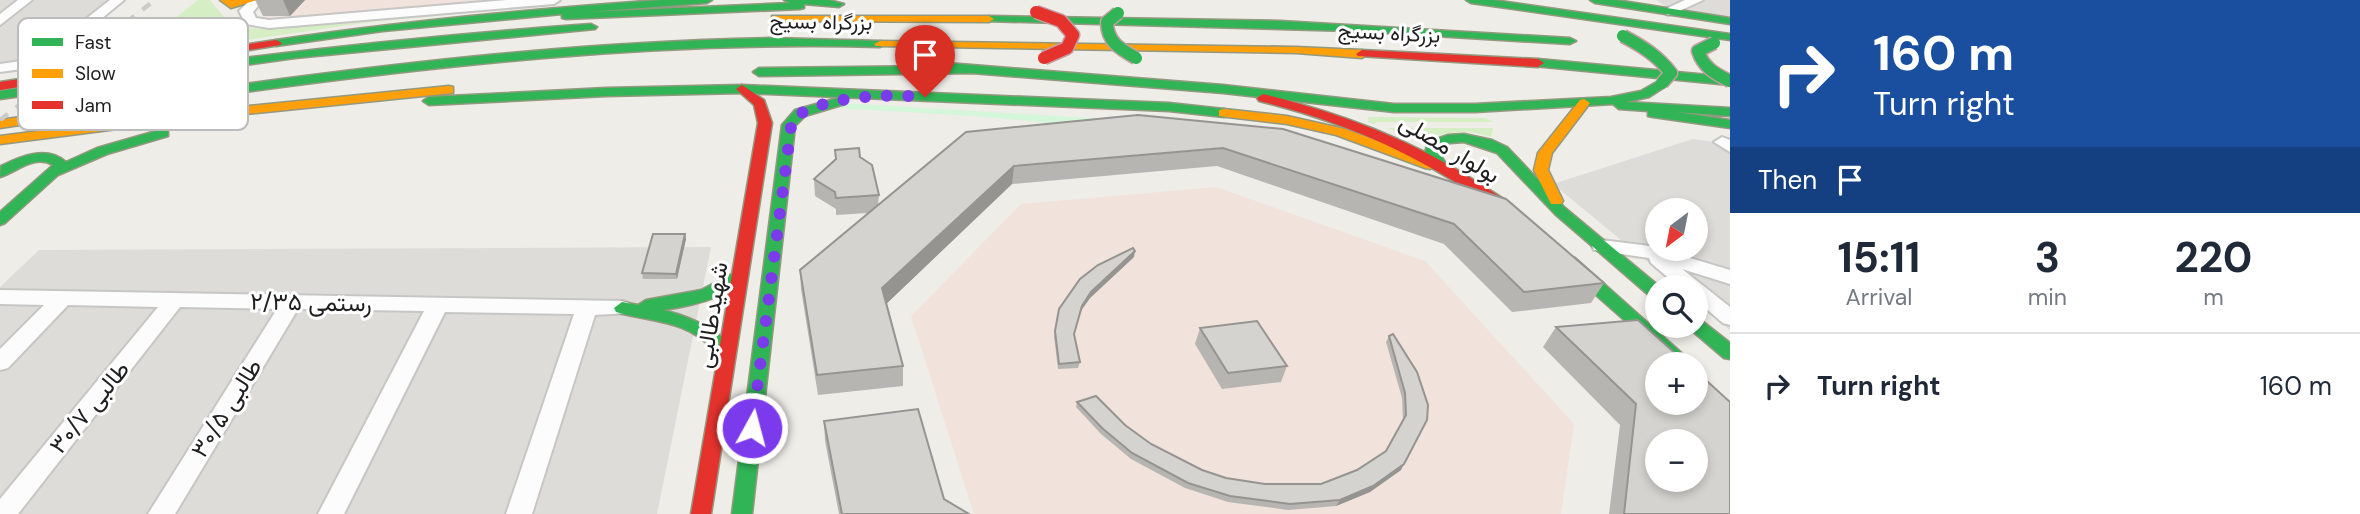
<!DOCTYPE html>
<html lang="en">
<head>
<meta charset="utf-8">
<style>
	:root { --surface:#fff; --page:#f2f2f3; --text:#1f2937; --muted:#747a83; --line:#e0e1e3 }
	body { margin:0; font-family:"DM Sans",Vazirmatn,sans-serif; background:var(--page); color:var(--text); height:100vh; display:flex; flex-direction:column; font-size:26px; white-space:nowrap }
	* { box-sizing:border-box; margin:0 }
	p { font-size:23px; color:var(--muted) }
	.icon { flex:none; width:38px; height:38px; fill:none; stroke:currentColor; stroke-width:2; stroke-linecap:round; stroke-linejoin:round }
	.map { position:relative; flex:1; overflow:hidden }
	.side { display:flex; flex-direction:column; background:var(--surface); width:630px }
	.side>* { flex:none }
	.banner { background:#1a4fa0; color:#fff; overflow:hidden }
	.needle { width:46px; rotate:212deg }
	.tools { position:absolute; left:1645px; top:198px; display:grid; gap:14px }
	.tools a { display:grid; place-items:center; width:63px; height:63px; border-radius:50%; background:var(--surface); box-shadow:0 4px 10px #0003; font-size:35px }
	.pin { position:absolute; display:grid; place-items:center; width:60px; height:60px; color:#fff; margin:-72px -30px; border-radius:50% 50% 50% 0; rotate:-45deg; box-shadow:0 0 7px #0007 }
	.pin .icon { rotate:45deg }
	.me { position:absolute; width:77px; margin:-38px; rotate:7deg; stroke-linejoin:round; filter:drop-shadow(0 0 5px #0008) }
	.turn { display:flex; align-items:center; gap:24px; height:147px; padding:0 28px; font-size:32px }
	.turn .icon { width:91px; height:91px; stroke-width:2.5 }
	.turn b { display:block; font-size:49px; line-height:60px }
	.then { display:flex; align-items:center; height:66px; padding:0 28px; background:#0003; gap:14px; font-size:26px }
	.eta { display:flex; justify-content:space-evenly; align-items:center; height:119px; text-align:center }
	.eta b { font-size:42px; font-weight:700; line-height:49px }
	ul { padding:0; list-style:none }
	li { display:flex; align-items:center; gap:21px; height:105px; padding:0 28px; border-top:2px solid var(--line) }
	li div { flex:1 }
	li b { display:block; font-size:26px }
	li em { font-style:normal }
	main { display:flex; flex:1; min-height:0 }
	.map>svg:first-child { display:block }
</style>
</head>
<body>
<main>
<div class="map">
<svg width="1730" height="514" viewBox="0 0 1730 514">
	<rect width="100%" height="100%" fill="#eeede8"/>
	<path fill="#dddcd9" fill-rule="evenodd" d="M0,0H124L48,60L0,66Z
		M1656,0H1730V17L1667,7Z
		M1693,139L1730,144V330L1696,301V287H1678L1553,184ZM1657,210H1696V248H1657Z
		M711,247L657,514H0V287L39,250Z"/>
	<path fill="#f1e2dc" d="M280,0H490L273,21L263,17Z
		M1216,187L1425,261L1574,424L1561,514H974L911,316L1021,204Z"/>
	<path fill="#d5eec4" d="M198,0H210C228,23 233,27 262,29L525,5V7L363,23L125,58Z
		M1368,117L1485,118L1494,122H1377L1374,124L1368,122Z
		M1387,128H1493L1491,137C1468,129 1450,131 1426,139L1425,142Z"/>
	<path fill="#d4f6d9" d="M843,103L1106,119L1218,138L974,116L836,108Z"/>
	<g fill="none" stroke-linecap="round" stroke-linejoin="round">
		<defs>
			<path id="street" d="M18,0H32L0,25V14Z
				M110,0H124L44,66L0,72V64L35,59Z
				M250,0H263L253,12L256,18L269,20L507,0H560L554,4L269,28L246,24L239,11Z
				M1685,0H1703L1673,14L1668,15L1661,11Z
				M1722,137L1730,140V152L1714,142Z
				M1601,240L1650,246L1730,270V284L1682,269L1730,307V325L1723,323L1696,300V287H1679L1651,263L1649,258L1594,250L1592,246L1594,242Z
				M0,290L622,301L629,303L632,308L629,313L595,315L532,514H506L574,314L445,312L344,514H318L424,311L298,309L175,514H148L277,309L180,307L18,514H0V499L158,307L68,305L8,368L0,370V349L44,305L0,304Z"/>
			<path id="fast" d="M661,0H712L707,3L588,12L790,3L784,0H829L844,4L839,7L804,4V8L800,9L566,19L562,18V14L383,31L276,46L270,43L276,40C404,21 532,9 661,0Z
				M1466,0H1493L1730,34V40L1471,3Z
				M1590,0H1616L1730,18V24L1595,3Z
				M989,16L1280,21L1570,38L1576,41L1570,44L1352,31L985,21L984,19Z
				M591,24L597,27L595,29L295,58L0,99V91C196,62 393,38 591,24Z
				M772,38L880,41L886,44L880,47C659,41 441,65 222,95L216,91L222,87C405,62 588,41 772,38Z
				M1538,59L1730,77V85L1534,66L1532,63Z
				M947,63L1223,85L1394,104H1475L1611,97L1641,91L1662,79L1666,80V86L1649,97L1626,102L1730,108V116L1676,112L1730,120V128L1653,117L1648,116V111L1619,109L1613,104L1475,112H1394L1223,93L972,73L759,76L753,72L759,68L942,66Z
				M742,85L1169,103L1224,109L1230,113L1224,117L1169,111L742,93L606,96L429,105L423,101L429,97L606,88Z
				M841,97L847,101L845,104L805,116L795,126L752,514H732L782,125L795,110Z
				M163,129L168,130V136L107,154L58,175L5,223L0,225V212L53,165C34,154 17,172 0,177L1,166C21,156 47,145 66,162L97,148Z
				M1464,134L1492,140L1507,147L1565,208L1660,287H1657V298L1651,297L1555,214L1497,153L1464,142L1450,143L1440,147L1439,153L1445,162L1443,165H1433L1425,153L1428,142L1448,135Z
				M1569,257L1575,258L1694,364H1674L1563,266L1561,262Z
				M740,270L748,275C730,298 691,306 663,310C687,316 750,337 730,374H718L713,350C688,320 651,322 616,312L614,308L622,302L638,305L646,300L701,290Z
				M1696,319L1702,321L1730,343V359L1724,358L1690,329L1688,326H1696Z"/>
			<path id="slow" d="M220,0H257L231,8Z
				M772,16H989L994,19L989,22L776,21L772,20Z
				M880,41L1296,47L1362,50L1368,54L1362,58L1296,53L876,46L874,44Z
				M449,86L453,87V93L188,120L0,144V136L188,112Z
				M222,87L226,88V94L0,128V120Z
				M1584,99L1590,103L1552,153L1548,170L1563,201L1561,204H1551L1534,170L1538,153L1580,100Z
				M1224,109L1287,116L1345,129L1435,162L1437,165L1430,169L1425,168L1336,135L1287,124L1219,116V110Z"/>
			<path id="jam" d="M276,40L282,43L280,45L0,90V82Z
				M1362,50L1538,59L1544,63L1538,67L1358,56L1356,54Z
				M742,85L764,100L772,123L711,514H691L758,123L754,105L736,89Z
				M1263,94C1340,113 1410,139 1477,182C1491,191 1510,201 1520,214L1518,217H1508C1428,160 1354,124 1259,101L1257,98Z"/>
		</defs>
		<use href="#street" stroke="#c6c6c4" stroke-width="4"/>
		<use href="#fast" stroke="#93997f" stroke-width="3"/>
		<use href="#slow" stroke="#93997f" stroke-width="3"/>
		<use href="#jam" stroke="#93997f" stroke-width="3"/>
		<use href="#street" fill="#fcfcfc" fill-rule="evenodd"/>
		<use href="#fast" fill="#30b455" fill-rule="evenodd"/>
		<use href="#slow" fill="#ff9f0a" fill-rule="evenodd"/>
		<use href="#jam" fill="#e5322d" fill-rule="evenodd"/>
		<path stroke="#cbcbca" stroke-width="4.5" stroke-dasharray="10 10" stroke-linecap="butt" d="M0,120L155,0"/>
		<defs>
			<path id="fast-bridge" d="M1118,13L1107,22C1107,42 1120,49 1136,58
				M1623,36C1642,46 1658,56 1671,73L1662,83
				M1714,43L1698,51C1703,67 1715,74 1730,81"/>
			<path id="jam-bridge" d="M1036,12L1061,21L1073,35L1067,48L1044,58"/>
		</defs>
		<use href="#fast-bridge" stroke="#c69da3" stroke-width="15" stroke-linecap="butt"/>
		<use href="#jam-bridge" stroke="#c69da3" stroke-width="15" stroke-linecap="butt"/>
		<use href="#fast-bridge" stroke="#30b455" stroke-width="12"/>
		<use href="#jam-bridge" stroke="#e5322d" stroke-width="12"/>
	</g>
	<path fill="#b7b5b2" d="M255,0H305L290,16H263Z
		M1283,129L1604,283L1591,303L1512,312L1444,244L1217,166L1012,184L887,303L903,366V386L818,395L801,289L800,270L868,213L836,215V209L815,196L814,179L835,159V150L860,157L879,195L878,205L966,132Z
		M685,234L686,239L677,279H643L642,273Z
		M1134,257L1090,298L1080,312L1074,334L1080,362L1078,368L1058,369L1054,336L1059,309Z
		M1556,327L1730,402V514H1609L1620,425L1543,347Z
		M1200,328L1287,366L1281,382L1222,389L1195,344Z
		M1389,336L1417,372L1401,470L1370,492L1336,506L1288,510L1228,502L1185,488L1131,459L1101,434L1076,407L1077,402L1125,425L1151,444L1202,470L1226,478L1265,484H1321L1357,470L1386,451L1403,421L1402,398L1386,342Z
		M824,421L944,499L969,514H839L825,441Z"/>
	<path fill="#959491" d="M283,0H305L290,16Z
		M1014,166L1012,184L882,308V288Z
		M685,234L686,239L677,279L676,274Z
		M1135,251L1134,257L1090,298L1080,312L1082,306L1091,292Z
		M1404,464L1401,470L1370,492L1336,506L1340,500Z"/>
	<path fill="#d5d3cf" stroke="#959491" stroke-width="2" fill-rule="evenodd" d="M1138,115L1283,129L1506,199L1604,283L1524,292L1454,224L1223,148L1014,166L882,288L903,366L817,375L800,270L966,132Z
		M859,148L860,157L872,165L879,195L836,198L835,192L814,179L836,159L835,150Z
		M653,234H685L676,274L642,273Z
		M1133,248L1135,251L1091,292L1082,306L1074,334L1080,362L1059,364L1055,331L1059,309L1080,279L1098,265Z
		M1638,320L1687,364H1657V402H1696V371L1730,402V514H1624L1636,404L1556,327ZM1657,441H1696V480H1657Z
		M1257,321L1287,366L1228,373L1200,328Z
		M1393,334L1417,372L1428,405L1427,420L1404,464L1373,486L1340,500L1290,504L1230,496L1188,483L1132,453L1102,428L1077,402L1096,396L1125,425L1151,444L1202,470L1226,478L1265,484H1321L1357,470L1386,451L1406,415L1405,393L1389,336Z
		M918,409L944,499L969,514H842L824,421Z"/>
	<g fill="none" stroke-linecap="round" stroke-linejoin="round">
		<path stroke="#7c3aed" stroke-width="12" stroke-dasharray="0 21.6" d="M752,428L792,119C824,95 886,94 925,97"/>
	</g>
	<g text-anchor="middle" dominant-baseline="central" stroke-width="6" stroke-linejoin="round" paint-order="stroke">
		<g font-size="21" fill="#1f1f1f" stroke="#fff">
			<text transform="translate(821 22) rotate(1)">بزرگراه بسیج</text>
			<text transform="translate(1389 33) rotate(3)">بزرگراه بسیج</text>
		</g>
		<g font-size="24" fill="#1f1f1f" stroke="#fff">
			<text transform="translate(1450 148) rotate(31)">بولوار مصلی</text>
			<text transform="translate(311 302) rotate(1)">رستمی ۲/۳۵</text>
			<text transform="translate(711 315) rotate(-81)">شهیدطالبی</text>
			<text transform="translate(89 407) rotate(-51)">طالبی ۳۰/۷</text>
			<text transform="translate(226 408) rotate(-58)">طالبی ۳۰/۵</text>
		</g>
	</g>
	<rect x="18" y="18" width="230" height="112" rx="10" fill="#fff" stroke="#bcbcbc" stroke-width="2"/>
	<rect x="32" y="38" width="31" height="8" fill="#30b455"/>
	<rect x="32" y="69" width="31" height="9" fill="#ff9f0a"/>
	<rect x="32" y="101" width="31" height="8" fill="#e5322d"/>
	<g font-size="19" fill="#1f1f1f">
		<text x="75" y="49">Fast</text>
		<text x="75" y="80">Slow</text>
		<text x="75" y="112">Jam</text>
	</g>
</svg>
<div class="tools">
<a><svg class="needle" viewBox="-14 -14 28 28"><path d="M0-13l5 13h-10z" fill="#e53935"/><path d="M0 13l5-13h-10z" fill="#747a83"/></svg></a>
<a><svg class="icon" aria-label="search" viewBox="0 0 24 24"><circle cx="10" cy="10" r="6"/><path d="M15 15l6 6"/></svg></a>
<a>+</a>
<a>−</a>
</div>
<div class="pin" style="left:925px;top:97px;background:#d93025"><svg class="icon" aria-label="arrive" viewBox="0 0 24 24"><path d="M6 21V4h12l-3 4 3 4H6"/></svg></div>
<svg class="me" style="left:752px;top:428px" viewBox="-20 -20 40 40"><circle r="17" fill="#7c3aed" stroke="#fff" stroke-width="3"/><path d="M0-11L8 9 0 5-8 9z" fill="#fff"/></svg>
</div>
<section class="side">
<div class="banner">
<div class="turn"><svg class="icon" aria-label="right" viewBox="0 0 24 24"><path d="M7 20v-9h11M14 6l5 5-5 5"/></svg><div><b>160 m</b>Turn right</div></div>
<div class="then">Then<svg class="icon" aria-label="arrive" viewBox="0 0 24 24"><path d="M6 21V4h12l-3 4 3 4H6"/></svg></div>
</div>
<div class="eta">
<div><b>15:11</b><p>Arrival</p></div>
<div><b>3</b><p>min</p></div>
<div><b>220</b><p>m</p></div>
</div>
<ul>
<li><svg class="icon" aria-label="right" viewBox="0 0 24 24"><path d="M7 20v-9h11M14 6l5 5-5 5"/></svg><div><b>Turn right</b></div><em>160 m</em></li>
</ul>
</section>
</main>
</body>
</html>
